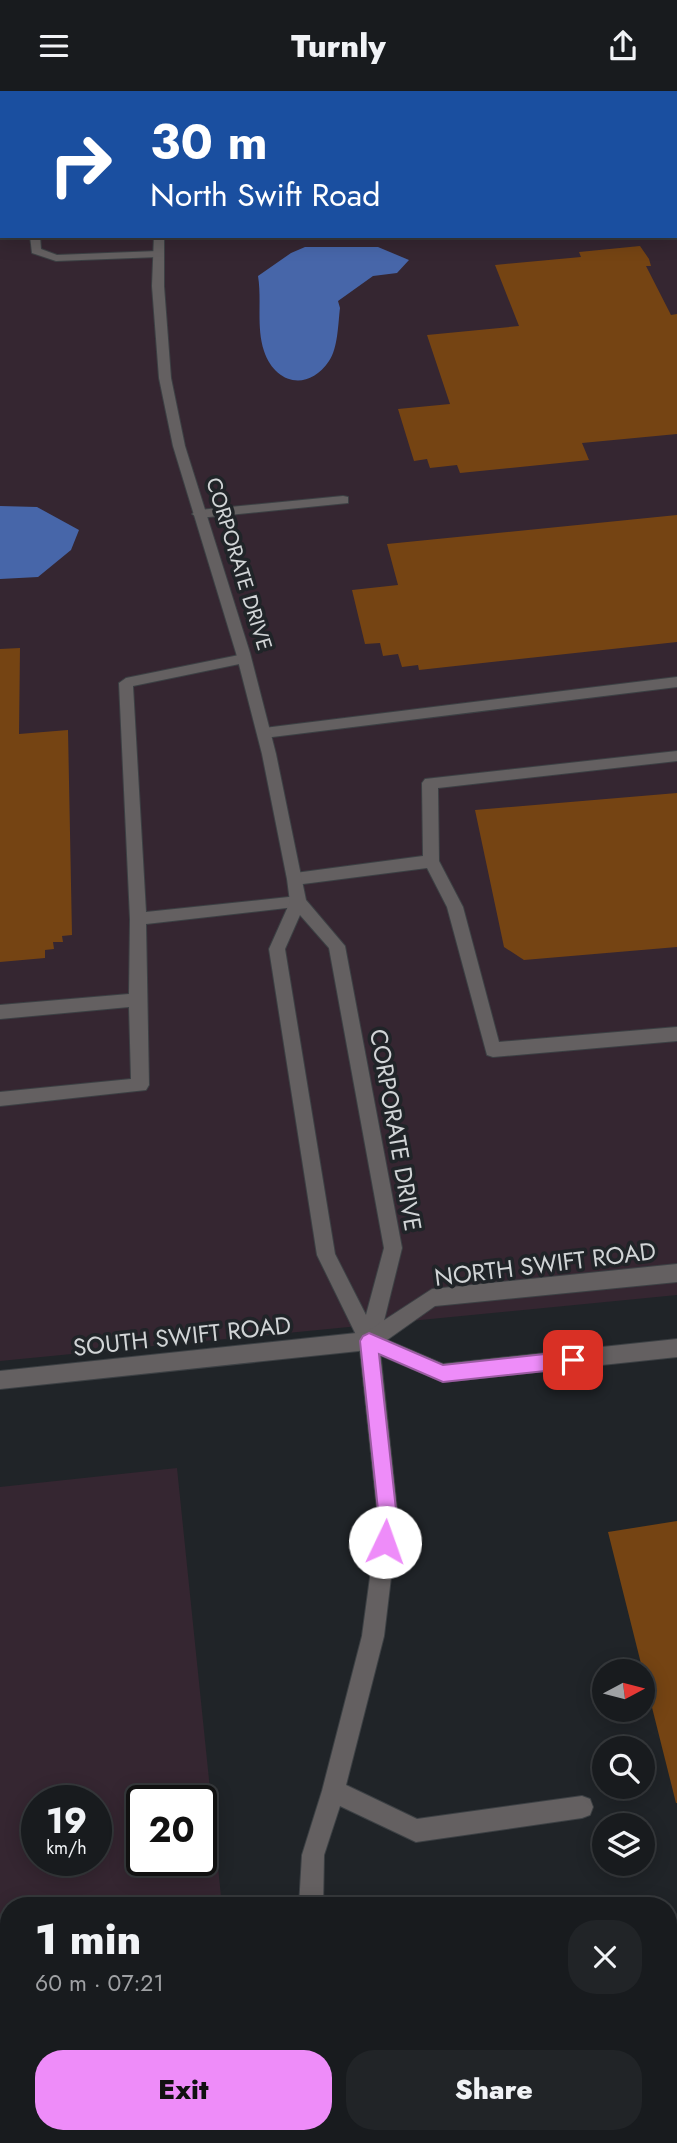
<!DOCTYPE html>
<html lang="en">
<head>
<meta charset="utf-8">
<style>
	:root { --surface:#181b1e; --page:#212427; --text:#f1f3f6; --muted:#9fa1a4; --line:#36393c; --accent:#ee8cf9 }
	body { margin:0; font-family:Jost,sans-serif; background:var(--page); color:var(--text); height:100vh; display:flex; flex-direction:column; font-size:26px; white-space:nowrap }
	* { box-sizing:border-box; margin:0 }
	p { font-size:23px; color:var(--muted) }
	.icon { flex:none; width:38px; height:38px; fill:none; stroke:currentColor; stroke-width:2; stroke-linecap:round; stroke-linejoin:round }
	.map { position:relative; flex:1; overflow:hidden }
	.side { position:absolute; left:0px; top:1806px; width:677px; height:247px; display:flex; flex-direction:column; background:var(--surface); border-radius:28px 28px 0 0; box-shadow:0 4px 18px #0003,0 0 0 2px var(--line) }
	.side>* { flex:none }
	.hud { position:absolute; left:0px; top:0px; width:677px; height:147px; box-shadow:0 4px 18px #0003,0 0 0 2px var(--line); background:#1a4fa0; color:#fff; overflow:hidden }
	.needle { width:46px; rotate:83deg }
	.controls { position:absolute; left:592px; top:1568px; display:grid; gap:14px }
	.controls a { display:grid; place-items:center; width:63px; height:63px; border-radius:50%; background:var(--surface); box-shadow:0 4px 18px #0003,0 0 0 2px var(--line); font-size:35px }
	.speed { position:absolute; left:21px; top:1694px; display:flex; gap:14px; font-size:35px; font-weight:700; text-align:center }
	.speed>* { display:grid; place-content:center; width:91px; height:91px; border-radius:50%; background:var(--surface); box-shadow:0 4px 18px #0003,0 0 0 2px var(--line); line-height:1 }
	.speed small { font-size:18px; font-weight:400 }
	.speed .limit { border:4px solid #111; border-radius:10px; background:#fff; color:#111 }
	.pin { position:absolute; display:grid; place-items:center; width:60px; height:60px; color:#fff; margin:-30px; border-radius:14px; box-shadow:0 4px 10px #0006 }
	.me { position:absolute; width:77px; margin:-38px; rotate:3deg; stroke-linejoin:round; filter:drop-shadow(0 0 5px #0008) }
	.turn { display:flex; align-items:center; gap:24px; height:147px; padding:0 35px; font-size:32px }
	.turn .icon { width:91px; height:91px; stroke-width:2.5 }
	.turn b { display:block; font-size:49px; line-height:60px }
	.round { display:grid; place-items:center; flex:none; width:74px; height:74px; border-radius:28px; background:var(--page) }
	.headline { display:flex; align-items:center; justify-content:space-between; height:119px; padding:0 35px }
	h1 { font-size:42px; font-weight:800; line-height:52px }
	.cta { display:flex; gap:14px; margin-top:auto; padding:14px 35px }
	.cta a { flex:1; height:80px; border-radius:28px; background:var(--accent); color:#111; font-size:28px; font-weight:800; line-height:80px; text-align:center }
	.cta a+a { background:var(--page); color:var(--text) }
	header { display:flex; justify-content:space-between; align-items:center; height:91px; padding:0 35px; background:var(--surface); font-size:32px; font-weight:800 }
	.map>svg:first-child { display:block }
</style>
</head>
<body>
<header><svg class="icon" aria-label="menu" viewBox="0 0 24 24"><path d="M4 6h16M4 12h16M4 18h16"/></svg>Turnly<svg class="icon" aria-label="share" viewBox="0 0 24 24"><path d="M12 15V3M7 8l5-5 5 5M5 13v7h14v-7"/></svg></header>
<div class="map">
<svg width="677" height="2052" viewBox="0 0 677 2052">
	<rect width="100%" height="100%" fill="#202428"/>
	<path fill="#352631" fill-rule="evenodd" d="M0,0L193,2H2V145H676L677,93V1204L0,1270Z
		M177,1377L222,1815H9V2044H245L246,2052H0V1396ZM37,1710H96V1769H37ZM142,1710H201V1769H142Z"/>
	<path fill="#4766a9" d="M305,156H378L409,169L397,182L373,185L338,210L340,217C338,233 338,257 329,270C308,301 275,293 264,260C256,236 262,209 258,185L291,162Z
		M0,415L37,416L79,439L71,459L38,486L0,488Z"/>
	<path fill="#754413" d="M640,155L649,168L651,175H646L671,224L677,223V343L582,352L589,369L460,382L457,374L430,377L427,368L414,370L398,318L450,313L427,244L519,235L495,174L581,166L579,161Z
		M677,424V551L419,579L418,574L402,576L398,563L383,565L380,552L365,553L352,499L398,494L387,453Z
		M20,557L19,643L68,639L72,844L62,845L63,851H53L54,858L45,859V867L0,871V558Z
		M677,702V856L524,869L504,856L475,719Z
		M677,1430V1712H676L608,1441Z"/>
	<g fill="none" stroke-linecap="round" stroke-linejoin="round">
		<defs>
			<path id="service" d="M30,145H40L41,158L57,164L158,160L164,163L158,166L56,170L32,162Z
				M343,405L348,406V412L199,427L192,423L199,419Z
				M244,563L249,565V571L133,595L146,821L298,805L306,811L304,815L146,833L149,994L146,999L0,1015V1001L131,988L129,916L0,928V914L129,903L130,828L119,592L126,587Z
				M677,586V596L264,647L257,642L264,637Z
				M677,660V670L438,697L439,770L463,816L499,951L677,936V950L493,966L487,964L447,816L427,777L295,794L287,788L295,782L423,765L422,692L425,688Z
				M369,1241L376,1244L379,1250L398,1428L384,1545L346,1694L417,1728L582,1705L590,1708L593,1716L590,1724L582,1727L416,1751L340,1715L324,1764L323,1815H299L302,1764L322,1700L362,1545L378,1428L359,1250L362,1244Z
				M9,1903V1927L0,1929V1905Z
				M62,2044H88V2052H62Z
				M308,2044H334L335,2052H309Z"/>
			<path id="minor" d="M150,0H160V2H150Z
				M154,145H164V195L171,287L185,355L250,562L276,663L306,809L345,855L402,1157L379,1250L376,1256L369,1259L362,1256L317,1164L269,858L290,811L287,788L262,663L236,562L173,355L159,287L152,195ZM300,824L329,857L384,1157L366,1224L335,1163L285,858Z"/>
			<path id="tertiary" d="M677,1173V1191L435,1215L387,1249L443,1273L677,1248V1266L443,1291L368,1259L0,1298V1280L366,1241L432,1198Z"/>
		</defs>
		<use href="#service" stroke="#3c4044" stroke-width="2"/>
		<use href="#minor" stroke="#3c4044" stroke-width="2"/>
		<use href="#tertiary" stroke="#3c4044" stroke-width="2"/>
		<use href="#service" fill="#646061" fill-rule="evenodd"/>
		<use href="#minor" fill="#646061" fill-rule="evenodd"/>
		<use href="#tertiary" fill="#646061" fill-rule="evenodd"/>
	</g>
	<path fill="#ee8cf9" stroke="#9b5ba2" stroke-width="2" d="M369,1242L443,1274L573,1260L579,1263L582,1269L579,1274L573,1277L443,1291L379,1263L397,1428L392,1458L385,1461L378,1458L376,1451L379,1428L360,1250L363,1245Z"/>
	<g text-anchor="middle" dominant-baseline="central" stroke-width="7" stroke-linejoin="round" paint-order="stroke">
		<g font-size="21" fill="#d1d4d6" stroke="#202428">
			<text transform="translate(239 473) rotate(73)">CORPORATE DRIVE</text>
		</g>
		<g font-size="24" fill="#d1d4d6" stroke="#202428">
			<text transform="translate(396 1039) rotate(80)">CORPORATE DRIVE</text>
			<text transform="translate(545 1173) rotate(-7)">NORTH SWIFT ROAD</text>
			<text transform="translate(182 1245) rotate(-6)">SOUTH SWIFT ROAD</text>
		</g>
	</g>
</svg>
<div class="controls">
<a><svg class="needle" viewBox="-14 -14 28 28"><path d="M0-13l5 13h-10z" fill="#e53935"/><path d="M0 13l5-13h-10z" fill="#9fa1a4"/></svg></a>
<a><svg class="icon" aria-label="search" viewBox="0 0 24 24"><circle cx="10" cy="10" r="6"/><path d="M15 15l6 6"/></svg></a>
<a><svg class="icon" aria-label="layers" viewBox="0 0 24 24"><path d="M12 4l9 5-9 5-9-5zM3 14l9 5 9-5"/></svg></a>
</div>
<div class="speed"><div>19<small>km/h</small></div><div class="limit">20</div></div>
<div class="pin" style="left:573px;top:1269px;background:#d93025"><svg class="icon" aria-label="arrive" viewBox="0 0 24 24"><path d="M6 21V4h12l-3 4 3 4H6"/></svg></div>
<svg class="me" style="left:385px;top:1451px" viewBox="-20 -20 40 40"><circle r="19" fill="#fff"/><path d="M0-13L10 11 0 6-10 11z" fill="#ee8cf9"/></svg>
<div class="hud">
<div class="turn"><svg class="icon" aria-label="right" viewBox="0 0 24 24"><path d="M7 20v-9h11M14 6l5 5-5 5"/></svg><div><b>30 m</b>North Swift Road</div></div>
</div>
<section class="side">
<div class="headline"><div><h1>1 min</h1><p>60 m · 07:21</p></div><a class="round"><svg class="icon" aria-label="close" viewBox="0 0 24 24"><path d="M6 6l12 12M18 6L6 18"/></svg></a></div>
<div class="cta"><a>Exit</a><a>Share</a></div>
</section>
</div>
</body>
</html>
